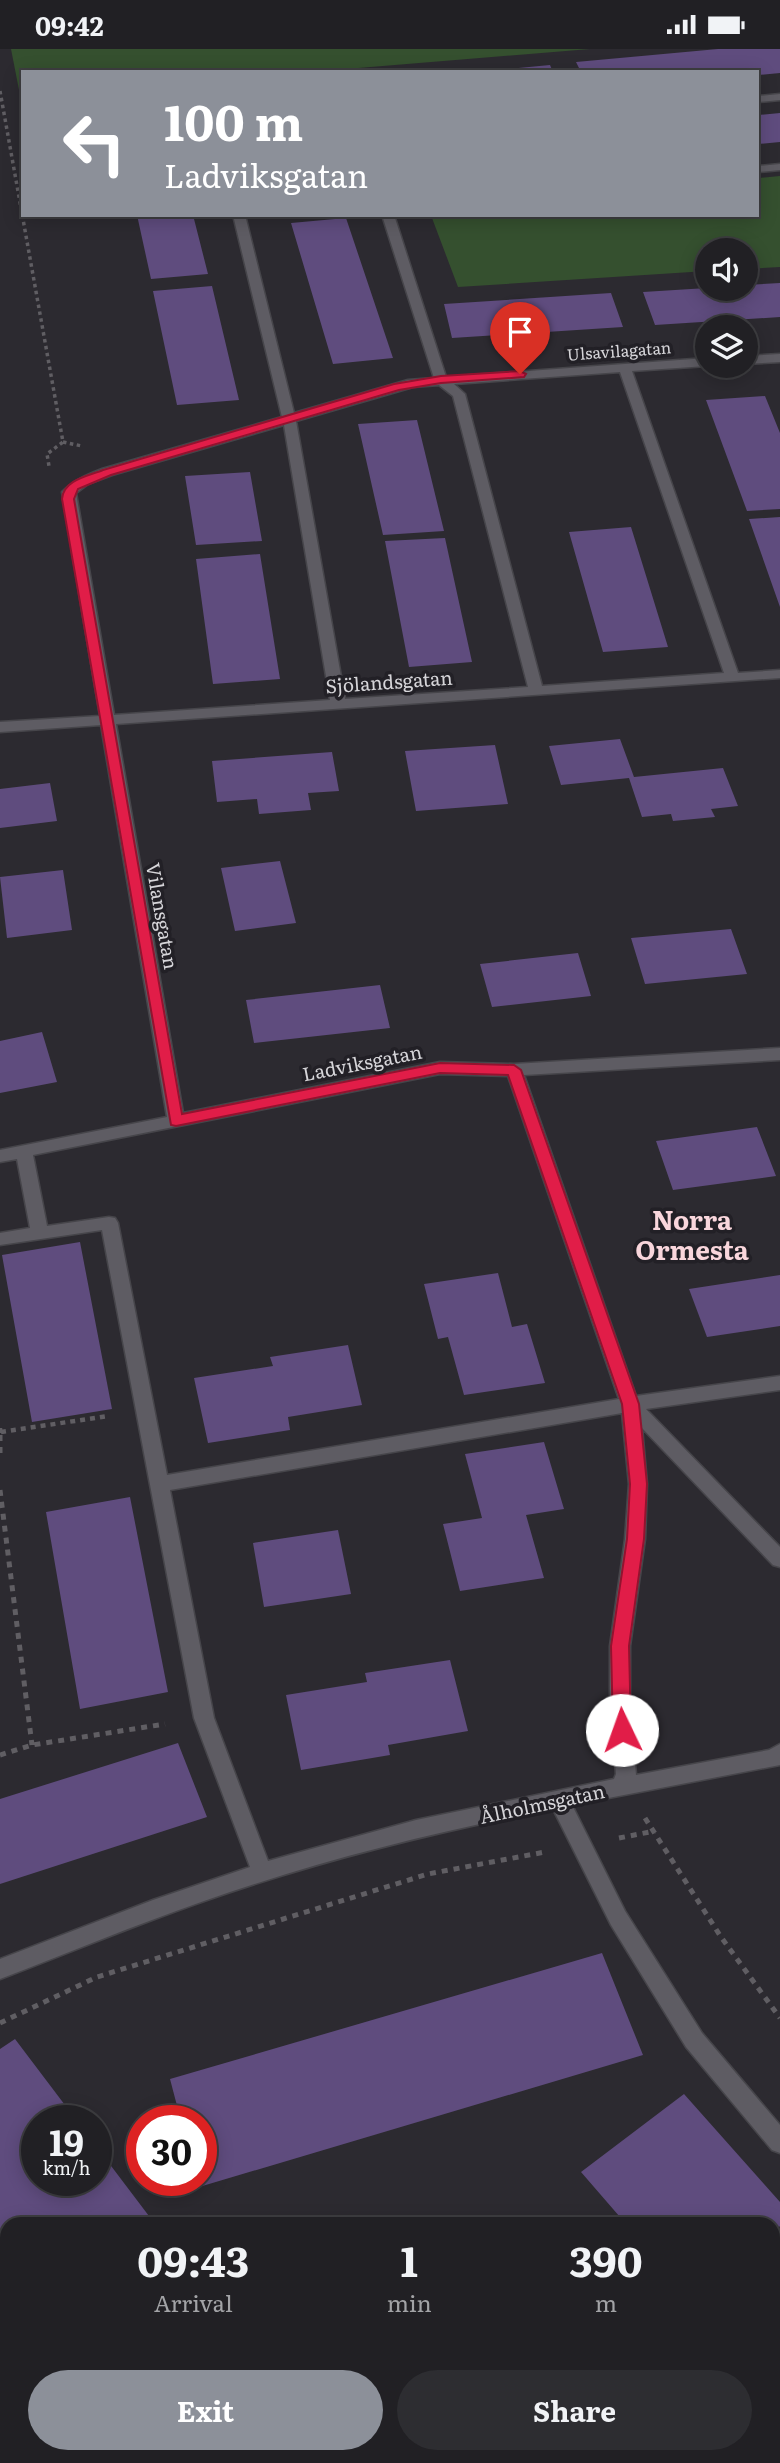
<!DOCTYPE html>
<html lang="en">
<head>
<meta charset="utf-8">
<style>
	:root { --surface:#212024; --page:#2d2d31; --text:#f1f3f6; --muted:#a2a3a6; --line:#3e3e41; --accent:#8c9099 }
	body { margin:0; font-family:Literata,serif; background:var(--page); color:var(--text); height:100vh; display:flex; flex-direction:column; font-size:26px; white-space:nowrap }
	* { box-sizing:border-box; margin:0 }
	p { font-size:23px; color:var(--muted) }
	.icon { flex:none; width:38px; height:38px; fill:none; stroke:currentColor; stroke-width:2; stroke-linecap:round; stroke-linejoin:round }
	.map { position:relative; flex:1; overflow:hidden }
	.side { position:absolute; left:0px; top:2168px; width:780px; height:247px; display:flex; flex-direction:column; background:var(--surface); border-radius:21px 21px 0 0; box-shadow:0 4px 18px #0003,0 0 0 2px var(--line) }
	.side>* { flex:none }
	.guide { position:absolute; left:21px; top:21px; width:738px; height:147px; border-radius:0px; box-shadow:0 4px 18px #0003,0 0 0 2px var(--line); background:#8c9099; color:#fff; overflow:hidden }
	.tools { position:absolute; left:695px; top:189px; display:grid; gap:14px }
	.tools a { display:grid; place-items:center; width:63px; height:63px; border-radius:50%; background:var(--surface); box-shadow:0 4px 18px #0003,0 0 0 2px var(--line); font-size:35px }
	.speed { position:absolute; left:21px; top:2056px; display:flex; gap:14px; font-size:35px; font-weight:700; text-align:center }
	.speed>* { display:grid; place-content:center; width:91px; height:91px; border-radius:50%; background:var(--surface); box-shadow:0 4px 18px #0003,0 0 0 2px var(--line); line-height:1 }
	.speed small { font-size:18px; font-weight:400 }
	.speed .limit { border:10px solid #d22; background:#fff; color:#111 }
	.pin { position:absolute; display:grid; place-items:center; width:60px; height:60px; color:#fff; margin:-72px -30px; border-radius:50% 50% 50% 0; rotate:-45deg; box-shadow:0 0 7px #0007 }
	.pin .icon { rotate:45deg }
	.me { position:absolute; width:77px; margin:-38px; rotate:357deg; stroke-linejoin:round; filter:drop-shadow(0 0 5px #0008) }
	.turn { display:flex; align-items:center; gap:24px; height:147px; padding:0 28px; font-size:32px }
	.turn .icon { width:91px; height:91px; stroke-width:2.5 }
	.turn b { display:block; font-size:49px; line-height:60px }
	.eta { display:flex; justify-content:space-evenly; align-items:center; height:119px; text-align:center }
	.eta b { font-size:42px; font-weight:700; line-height:49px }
	.primary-button { display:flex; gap:14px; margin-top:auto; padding:14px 28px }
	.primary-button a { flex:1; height:80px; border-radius:42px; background:var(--accent); color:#fff; font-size:28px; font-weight:700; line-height:80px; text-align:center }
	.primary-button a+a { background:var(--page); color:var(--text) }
	.status { display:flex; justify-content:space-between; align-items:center; height:49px; padding:0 35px; background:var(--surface); direction:ltr }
	.status svg { height:19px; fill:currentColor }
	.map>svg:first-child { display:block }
</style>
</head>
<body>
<div class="status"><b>09:42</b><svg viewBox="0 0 49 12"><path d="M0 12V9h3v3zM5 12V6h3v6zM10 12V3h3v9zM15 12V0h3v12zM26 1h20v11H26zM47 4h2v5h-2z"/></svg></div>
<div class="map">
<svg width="780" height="2414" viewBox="0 0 780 2414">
	<rect width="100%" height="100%" fill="#2c2a30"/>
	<path fill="#35502f" d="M11,0H590L310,23H23V46H20Z
		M780,127V218L746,220V201H707V222L458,238L432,169L463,166H758V129Z"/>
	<path fill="#5f4c7e" d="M718,0H780V24L758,26V23H581L576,13Z
		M550,16L553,23H498V21Z
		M780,64V93L758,95V66Z
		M137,166H193L208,225L151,230Z
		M346,169L393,309L333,315L291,174Z
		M780,234V268L655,276L643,243L707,239L746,240V236Z
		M212,237L239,351L177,356L153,242Z
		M611,244L623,278L452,289L444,255Z
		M765,347L780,384V460L747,462L706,351Z
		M417,371L444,482L383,486L358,375Z
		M250,423L262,492L196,496L185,427Z
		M780,468V558L749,470Z
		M631,478L668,598L603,603L569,483Z
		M445,489L472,613L409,618L385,492Z
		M260,505L280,630L213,635L196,510Z
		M620,690L634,728L723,719L738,757L711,760L715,768L673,772L671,765L642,768L629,729L561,736L549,697Z
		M495,696L508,755L416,762L405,702Z
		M332,703L339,742L308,744L311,761L259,765L257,750L217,753L212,712Z
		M50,734L57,772L0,779V740Z
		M280,812L296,874L235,882L221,819Z
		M63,821L72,881L7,889L0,828Z
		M731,880L747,925L645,935L631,889Z
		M578,904L591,947L492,958L480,915Z
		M380,936L390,979L254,994L246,951Z
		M42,983L57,1033L0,1044V992Z
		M757,1078L776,1127L673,1141L656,1092Z
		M80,1193L112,1360L32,1373L2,1206Z
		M498,1224L512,1278L527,1275L545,1334L464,1346L448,1288L438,1290L424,1235Z
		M780,1226V1277L707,1288L689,1240Z
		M348,1296L362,1356L288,1368L290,1381L208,1394L194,1329L273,1317L270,1308Z
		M544,1393L564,1460L526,1466L544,1529L460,1542L443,1475L482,1469L465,1405Z
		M130,1448L168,1643L80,1660L46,1463Z
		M338,1481L351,1545L264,1558L253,1494Z
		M450,1611L468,1682L388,1696L390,1706L301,1721L286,1646L367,1633L365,1624Z
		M178,1694L207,1768L0,1835V1750Z
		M602,1904L643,2006L199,2138L201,2072H181L170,2030Z
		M15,1990L77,2072H37V2132H96V2097L155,2175H7V2246L0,2237V2000Z
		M684,2045L780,2153V2177L774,2183V2175H626L581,2123Z
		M780,2283V2414H675L680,2408H774V2291Z
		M121,2408H329L322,2414H125Z"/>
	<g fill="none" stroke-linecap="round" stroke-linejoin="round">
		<defs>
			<path id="minor" d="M780,45V51L758,53V47Z
				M780,115V121L758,123V117Z
				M233,166H245L294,364L408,331L434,329L382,166H394L446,328L707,309V317L632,322L738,624L780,621V629L116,675L183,1064L440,1013L514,1015L780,999V1011L524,1026L636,1347L780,1327V1341L646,1360L780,1498V1518L773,1516L642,1379L647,1435L645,1490L630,1597V1659L636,1726L769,1701L780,1695V1716L572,1756L625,1862L702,1984L780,2076V2104L772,2101L686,1998L611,1876L553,1760C434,1783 318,1812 204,1852C135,1876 68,1904 0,1930V1910L153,1851L250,1818L194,1669L102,1181L0,1196V1184L30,1179L17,1110L0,1113V1101L167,1068L101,676L0,683V673L100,667L62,443C74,431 87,426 102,420L282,368ZM620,323L724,624L542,637L465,345L454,335ZM439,336L453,347L528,638L345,650L296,372L413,338ZM284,376L330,651L114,666L76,444L88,435L112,426ZM440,1025L508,1027L619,1350L167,1426L118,1174L115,1169L109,1168L47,1177L33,1106ZM622,1364L629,1435L625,1490L610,1597V1659L616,1725L614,1730L416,1771L268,1812L214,1669L170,1441Z
				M780,305V313L746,315V307Z"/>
		</defs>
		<use href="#minor" stroke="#46454a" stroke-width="3"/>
		<path stroke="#605e63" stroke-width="3.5" stroke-dasharray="3.5 3.5" stroke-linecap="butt" d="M0,42L63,393L47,405L49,417
			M63,393L82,397"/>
		<path stroke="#605e63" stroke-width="4.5" stroke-dasharray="5 5" stroke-linecap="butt" d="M0,1379V1388
			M1,1383L108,1367"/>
		<path stroke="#605e63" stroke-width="5" stroke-dasharray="6 6" stroke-linecap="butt" d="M0,1386V1409
			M0,1441L32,1696
			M0,1706L32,1696L165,1675
			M645,1769L721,1888L780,1969
			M619,1789L655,1782
			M0,1974L97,1928L428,1825L545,1803"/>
		<use href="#minor" fill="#5e5c63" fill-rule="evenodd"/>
	</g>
	<path fill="#e11d48" stroke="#92132f" stroke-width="2" d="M520,322L526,325L524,328L441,334L399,341L111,426L78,440L74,450L182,1065L440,1014L514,1016L521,1021L639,1355L647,1435L644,1490L629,1597L631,1681L629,1687L622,1689L616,1687L613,1681L611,1597L627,1490L630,1435L622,1355L508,1026L440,1024L176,1077L171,1076L62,450C63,431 88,427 103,421L394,335L441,327Z"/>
	<g text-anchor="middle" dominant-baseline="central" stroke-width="7" stroke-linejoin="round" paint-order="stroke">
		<g font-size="16" fill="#d6d5d9" stroke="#222026">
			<text transform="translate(619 301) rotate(-4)">Ulsavilagatan</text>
		</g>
		<g font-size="19" fill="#d6d5d9" stroke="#222026">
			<text transform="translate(389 632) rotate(-4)">Sjölandsgatan</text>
			<text transform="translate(163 867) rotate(80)">Vilansgatan</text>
			<text transform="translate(362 1013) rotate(-11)">Ladviksgatan</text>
			<text transform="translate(542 1754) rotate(-12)">Ålholmsgatan</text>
		</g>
		<g font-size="26" font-weight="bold" fill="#f9d6dc" stroke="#222026">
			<text x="692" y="1169">Norra<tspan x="692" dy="30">Ormesta</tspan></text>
		</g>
	</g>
</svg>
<div class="tools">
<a><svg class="icon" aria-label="sound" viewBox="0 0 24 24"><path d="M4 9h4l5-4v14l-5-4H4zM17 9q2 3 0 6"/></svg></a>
<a><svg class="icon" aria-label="layers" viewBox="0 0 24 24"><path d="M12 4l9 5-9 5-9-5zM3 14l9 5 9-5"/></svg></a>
</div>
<div class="speed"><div>19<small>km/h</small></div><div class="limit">30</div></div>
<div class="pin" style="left:520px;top:325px;background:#d93025"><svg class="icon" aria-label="arrive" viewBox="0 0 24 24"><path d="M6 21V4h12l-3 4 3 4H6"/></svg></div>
<svg class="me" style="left:622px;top:1681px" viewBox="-20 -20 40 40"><circle r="19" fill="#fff"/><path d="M0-13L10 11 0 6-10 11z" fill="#e11d48"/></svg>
<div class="guide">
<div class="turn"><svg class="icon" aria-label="left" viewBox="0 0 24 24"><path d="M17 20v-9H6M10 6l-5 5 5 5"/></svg><div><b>100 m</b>Ladviksgatan</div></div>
</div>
<section class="side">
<div class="eta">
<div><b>09:43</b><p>Arrival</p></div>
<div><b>1</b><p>min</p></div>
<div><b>390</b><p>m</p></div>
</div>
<div class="primary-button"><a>Exit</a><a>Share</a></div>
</section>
</div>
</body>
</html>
